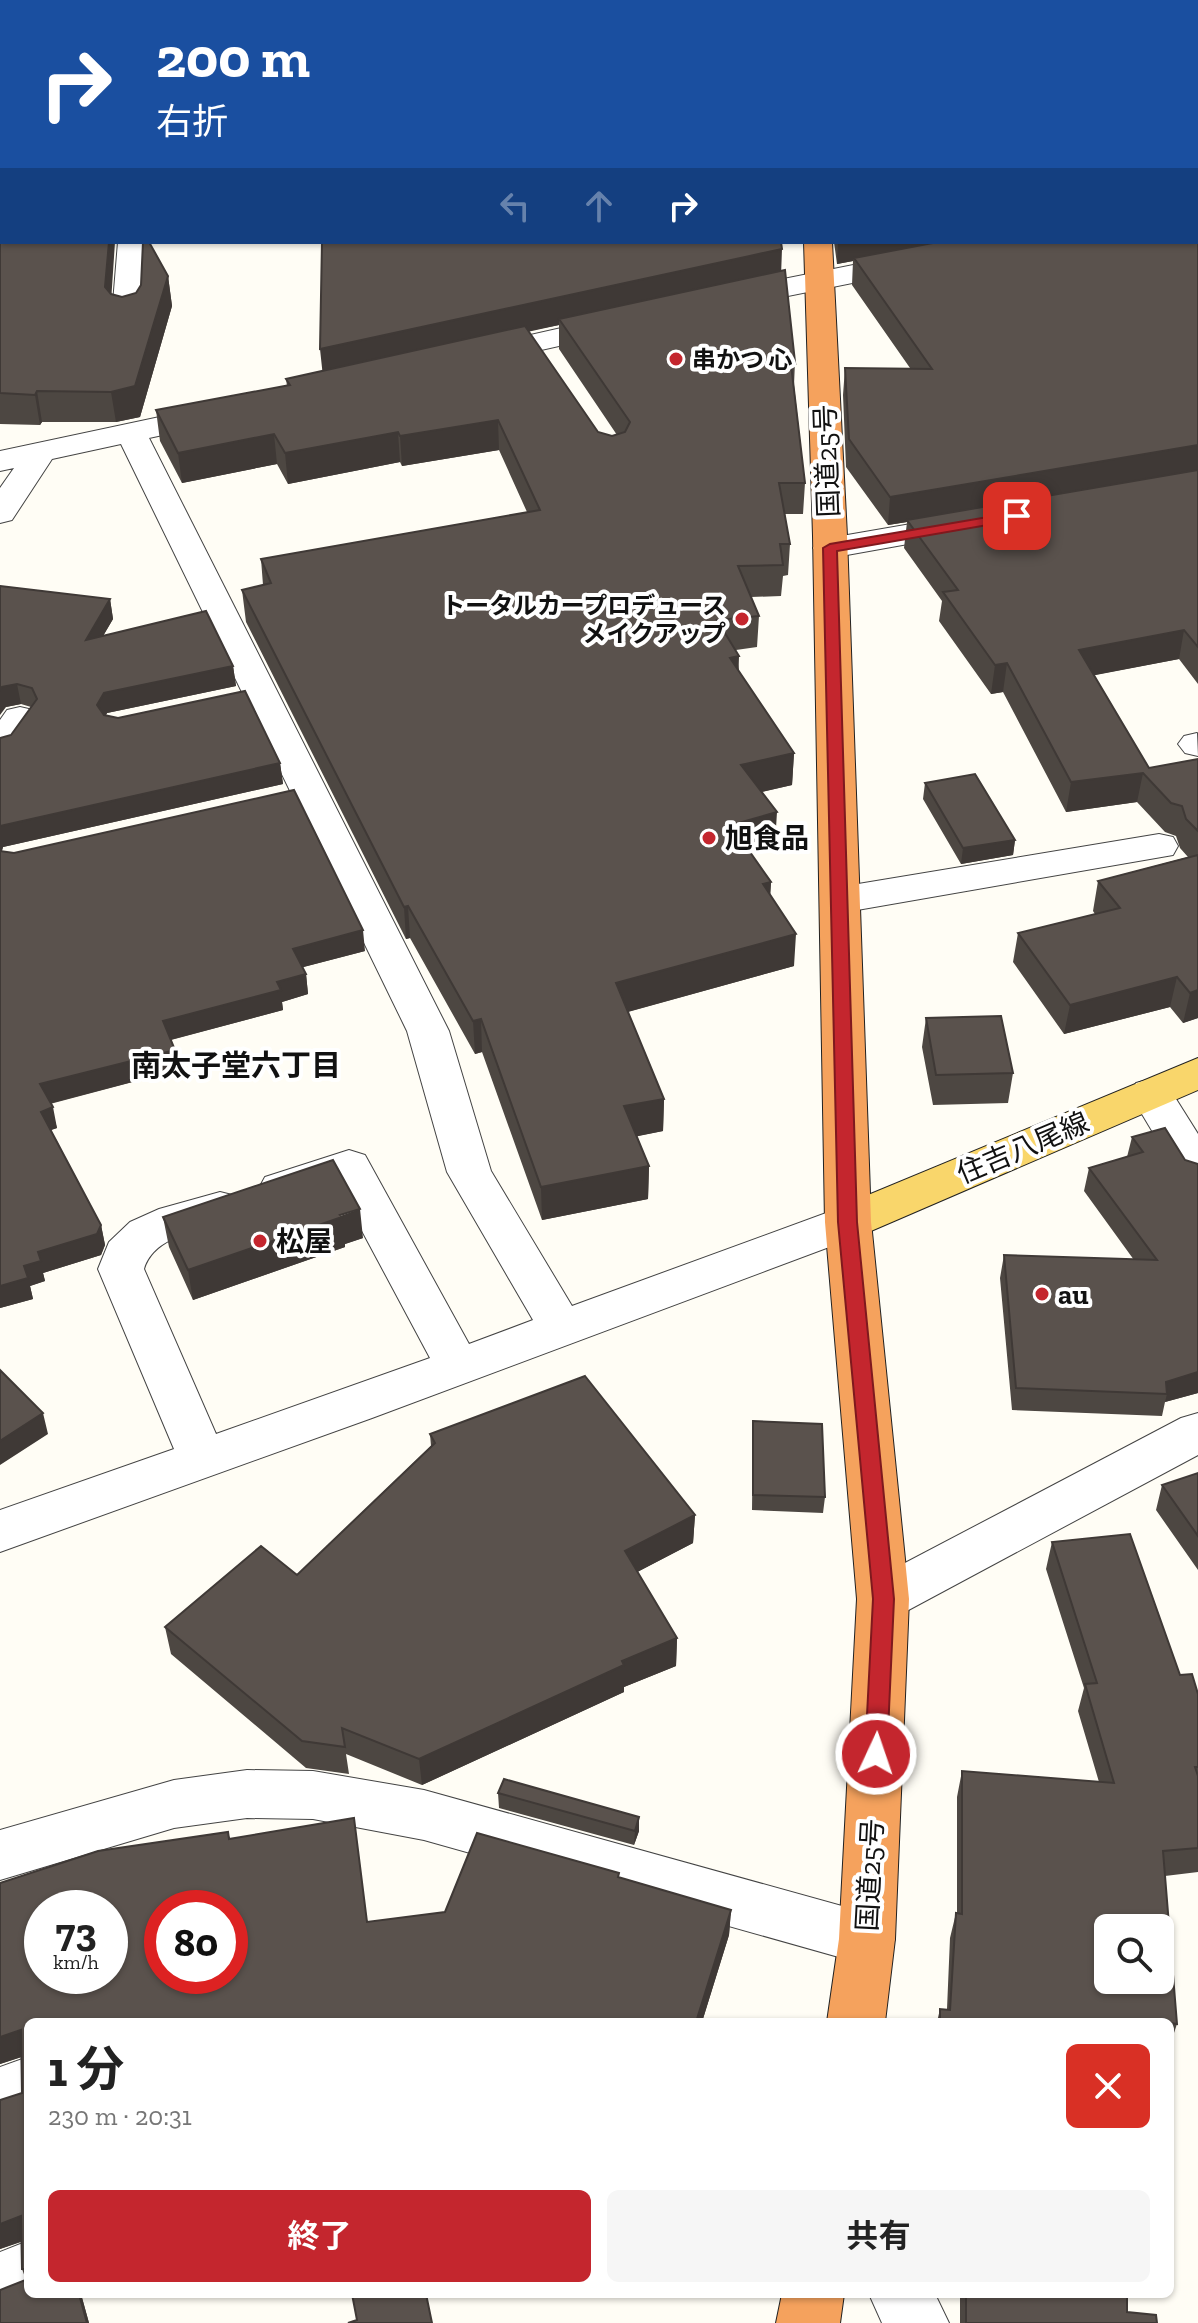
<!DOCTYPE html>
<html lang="ja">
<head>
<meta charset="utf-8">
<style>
	:root { --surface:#fff; --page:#f6f6f6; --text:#222; --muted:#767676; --accent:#c4262e }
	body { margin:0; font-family:"Zilla Slab","Noto Sans JP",serif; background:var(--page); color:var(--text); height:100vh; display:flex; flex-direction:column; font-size:30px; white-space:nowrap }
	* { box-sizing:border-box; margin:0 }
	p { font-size:26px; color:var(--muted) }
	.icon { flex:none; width:44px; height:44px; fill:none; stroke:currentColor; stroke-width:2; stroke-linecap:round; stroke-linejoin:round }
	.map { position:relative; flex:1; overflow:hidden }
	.details { position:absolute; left:24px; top:2018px; width:1150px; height:280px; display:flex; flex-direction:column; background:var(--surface); border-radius:12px; box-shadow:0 2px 6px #0004 }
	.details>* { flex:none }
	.guide { position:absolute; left:0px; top:0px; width:1198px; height:244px; box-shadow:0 2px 6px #0004; background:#1a4fa0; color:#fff; overflow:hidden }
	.tools { position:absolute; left:1094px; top:1914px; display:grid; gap:16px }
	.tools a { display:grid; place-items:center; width:80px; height:80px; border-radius:12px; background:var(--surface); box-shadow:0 2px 6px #0004; font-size:40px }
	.speed { position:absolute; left:24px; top:1890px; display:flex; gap:16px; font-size:40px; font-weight:700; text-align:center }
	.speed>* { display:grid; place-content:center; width:104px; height:104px; border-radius:50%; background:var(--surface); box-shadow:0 2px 6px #0004; line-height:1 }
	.speed small { font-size:20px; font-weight:400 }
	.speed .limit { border:12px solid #d22; background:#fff; color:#111 }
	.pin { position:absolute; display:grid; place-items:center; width:68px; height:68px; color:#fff; margin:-34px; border-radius:16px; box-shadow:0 4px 12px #0006 }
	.me { position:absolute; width:88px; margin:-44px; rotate:3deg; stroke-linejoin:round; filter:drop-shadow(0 0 6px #0008) }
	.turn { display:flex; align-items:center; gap:28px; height:168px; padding:0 24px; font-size:36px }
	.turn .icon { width:104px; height:104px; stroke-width:2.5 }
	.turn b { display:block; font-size:56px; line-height:68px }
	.lanes { display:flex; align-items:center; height:76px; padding:0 24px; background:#0003; justify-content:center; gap:40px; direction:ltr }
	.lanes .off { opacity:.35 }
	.round { display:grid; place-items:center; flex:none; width:84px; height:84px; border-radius:12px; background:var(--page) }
	.overview { display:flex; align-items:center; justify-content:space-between; height:136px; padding:0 24px }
	h1 { font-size:48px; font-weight:700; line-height:60px }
	.primary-button { display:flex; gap:16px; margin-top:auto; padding:16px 24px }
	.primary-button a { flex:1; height:92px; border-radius:12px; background:var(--accent); color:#fff; font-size:32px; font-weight:700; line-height:92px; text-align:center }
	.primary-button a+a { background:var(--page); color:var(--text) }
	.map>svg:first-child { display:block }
</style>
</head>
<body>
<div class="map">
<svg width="1198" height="2323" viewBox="0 0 1198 2323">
	<rect width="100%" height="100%" fill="#fffdf5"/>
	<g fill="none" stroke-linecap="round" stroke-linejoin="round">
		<defs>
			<path id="minor" d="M118,242H146L142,315L138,321L127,324L116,321L112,315Z
				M968,242H1025L1021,248L1011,251L729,308L719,305L714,299L719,293L729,290Z
				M619,315L630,318L634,324L630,330L479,364L468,361L464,355L468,349Z
				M216,405L227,407L232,414L227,421L149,438L449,1031L491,1171L572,1306L848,1205L864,1210L871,1222L864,1234L372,1418L0,1552V1510L174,1449L98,1269L109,1242L130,1222L159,1209L220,1192L236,1196L242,1208L236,1220C206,1229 154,1234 144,1269L216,1434L430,1358L338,1186L281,1204L265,1199L259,1188L265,1177L349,1150L365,1155L469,1344L533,1320L447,1172L407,1031L121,444L52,459L12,520L0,523V488L14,468L0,471V451Z
				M963,515L975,518L980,525L975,532L830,558L818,555L813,548L818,541L830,538Z
				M20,707L33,710L38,718L13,754L0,757V720L7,710Z
				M1197,733L1198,756L1185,753L1178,744L1184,736Z
				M1159,834L1173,837L1178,846L1173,855L840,913L826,909L820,900L826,891L840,887Z
				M1151,1079L1166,1083L1198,1134V1186L1182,1181L1130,1094L1136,1083Z
				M1198,1413V1455L901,1614L883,1620L865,1614L857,1599L865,1584L1181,1418Z
				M247,1770L313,1771L424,1790L867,1913L887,1920L895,1939L887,1958L867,1965L424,1840L313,1819L247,1818L174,1828L0,1880V1830L174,1780Z
				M28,2057V2115L0,2125V2067Z
				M28,2241V2294H50L0,2315V2252Z
				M869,2294H935L949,2323H882Z"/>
			<path id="major" d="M1198,1058V1090L864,1234L848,1239L832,1234L825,1222L832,1210Z"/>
			<path id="highway" d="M793,0H817V2H793Z
				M804,242H832L847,536L871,1222L909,1599L895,1939L885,2022H827L839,1939L857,1599L825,1222L813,536Z
				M782,2294H844L840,2323H776Z"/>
		</defs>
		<use href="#minor" stroke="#444" stroke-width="2"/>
		<use href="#major" stroke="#222" stroke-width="2"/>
		<use href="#highway" stroke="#222" stroke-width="2"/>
		<use href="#minor" fill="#fff" fill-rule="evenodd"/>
		<use href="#major" fill="#f9d66b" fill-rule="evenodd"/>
		<use href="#highway" fill="#f5a25d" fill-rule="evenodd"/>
	</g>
	<path fill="#4d4742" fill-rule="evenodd" d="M1114,0H1198V67L1196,66V2H1117Z
		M1198,190V684L1179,659L1094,675L1149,768L1198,759V1018L1183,1023L1170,1007L1064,1034L1013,962L1018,933L1095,914L1093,911L1098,881L1188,857L1180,848L1176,836L1165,832L1137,802L1066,812L1003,692L991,694L939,621L942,601L904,548L907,522L888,525L846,467L843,395L845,368H910L852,285L853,261L837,264L834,242H1196Z
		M0,224L111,294L122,297L136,293L168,276L172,306L140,417L116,422H42L40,425L0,424Z
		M781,271L795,362L794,385L805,483L803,514H785L790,544L788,575L783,576L781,596L751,597L759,616L757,647L736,650L739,671L794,753L792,785L762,792L775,844L749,852L771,882L770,896L794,966L628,1012L664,1099L663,1131L637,1136L649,1166L648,1199L542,1220L482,1052L475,1054L410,938L406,939L246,622L242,590L263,585L261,559L527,512L499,450L402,466L400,462L288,484L277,464L182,483L160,441L156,410L287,386L286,379ZM559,325V349L617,435L612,436L598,432L528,331Z
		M0,586L110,599L113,619L103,636L233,666L236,686L107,713L106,715L280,763L283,784L3,847L2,851L365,951L303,967L306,974L308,994L282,1002L283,1010L171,1040L175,1050L178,1070L50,1104L57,1128L51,1130L101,1225L105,1245L101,1255L43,1273L45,1281L30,1286L33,1299L0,1308V738L11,735L31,707L21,704L6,707Z
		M925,783L1015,840L1013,855L961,864L923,799Z
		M926,1018L1013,1073L1008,1103L933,1105L922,1047Z
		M1132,1137L1185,1160L1198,1164V1393L1165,1402L1162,1416L1012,1410L1000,1278L1004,1255L1134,1260L1084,1191L1089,1168L1127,1157Z
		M163,1217L363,1238L345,1244V1247L193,1300L169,1247Z
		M753,1421L825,1497L823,1513L752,1510Z
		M430,1434L695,1515L693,1543L637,1572L677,1638L676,1666L624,1687V1692L422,1785L346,1754L349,1774L306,1768L171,1654L165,1627L297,1575L431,1446Z
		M1198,1473V1570L1156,1510L1162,1485Z
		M1052,1542L1198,1694V1872L1165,1876L1177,2024L1170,2045V2022H937L940,2009H947L950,1938L956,1913L957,1914V1797L962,1771L1099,1782L1078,1711L1084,1688L1046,1569Z
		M498,1793L639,1831L634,1845L499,1808Z
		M354,1818L367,1922L445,1912L477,1833L619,1873V1877L731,1910L729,1935L702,2022H28V2294H81L89,2323H0V2290L26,2280L22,2269L21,2242L0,2249V2100L22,2093L21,2057L0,2064V1883L98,1851L228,1832L230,1839ZM42,1908H110V1976H42ZM162,1908H230V1976H162Z
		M960,2294H1127V2312L1157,2323H960Z"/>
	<path fill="#3f3936" d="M2,15V44L0,46V17Z
		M109,242H115L110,317L105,287Z
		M838,242H950L854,258L853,261L837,264Z
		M782,249L781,276L559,319V325L323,377L320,349Z
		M168,276L172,306L140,417L116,422L111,392Z
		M37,391L42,422L40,425L35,395Z
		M498,420L499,450L402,466L400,436Z
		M398,432L400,462L288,484L285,453Z
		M274,434L277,464L182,483L178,453Z
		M1198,445V472L907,520V522L888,525L890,497Z
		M110,599L113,619L89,660L86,640Z
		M1184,630L1179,659L1075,679L1079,650Z
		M739,656L738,688L730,658Z
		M1007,663L1003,692L991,694L995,665Z
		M233,666L236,686L107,713L100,726L97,705L104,693Z
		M17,684L21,704L6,707L0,715V690L2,687Z
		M794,753L792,785L739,797L741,765Z
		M280,763L283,784L3,847L0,856V826Z
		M1143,773L1137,802L1066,812L1071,782Z
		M777,812L775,844L729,858L731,825Z
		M1015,840L1013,855L961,864L963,848Z
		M771,882L769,915L763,884Z
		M408,906L410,938L406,939L404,907Z
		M363,930L365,951L296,969L293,949Z
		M796,934L794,966L616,1015V983Z
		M306,974L308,994L282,1002L283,1010L166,1041L163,1021L277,982Z
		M1177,977L1170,1007L1064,1034L1070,1005Z
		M1198,990V1018L1183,1023L1190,993Z
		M481,1019L482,1052L475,1054L473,1021Z
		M175,1050L178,1070L44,1105L40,1084Z
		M664,1099L663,1131L624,1139V1106Z
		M53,1107L57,1128L45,1132L41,1112Z
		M649,1166L648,1199L542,1220L541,1187Z
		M360,1209L363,1238L345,1244V1247L193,1300L188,1270Z
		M101,1225L105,1245L101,1255L43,1273L45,1281L30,1286L33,1299L0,1308V1286L24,1266L38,1252Z
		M1198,1372V1393L1165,1402L1167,1394L1166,1382Z
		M43,1413L48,1434L0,1465V1441Z
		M695,1515L693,1543L624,1579L625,1551Z
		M677,1638L676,1666L624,1687V1692L422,1785L419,1759L622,1661Z
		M639,1817V1831L634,1845L635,1831Z
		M731,1910L729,1935L702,2022H696Z
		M21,2030L28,2055L0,2064V2037Z
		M21,2216L28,2239L0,2249V2224Z
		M79,2294H81L89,2323H87Z"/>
	<path fill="#5a524d" stroke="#3f3936" stroke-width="2" fill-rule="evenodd" d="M0,0H771L772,2H2V15L0,17Z
		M1146,0H1198V41L1196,39V2H1149Z
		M2,131V210L0,199V132Z
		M1196,190H1198V445L890,497L849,439L845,368L932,369L854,258L938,242H1196Z
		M0,224L2,225V242H109L105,287L111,294L122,297L136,293L141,285L143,242H149L168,276L135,386L111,392L37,391L35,395L0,393Z
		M322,242H781L782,249L320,349Z
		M785,270L795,362L790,356L805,483H779L790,544H780L783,565L738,566L759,616L717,620L739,656L730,658L794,753L741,765L777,812L731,825L771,882L763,884L796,934L616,983L664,1099L624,1106L649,1166L541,1187L481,1019L473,1021L408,906L404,907L242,590L271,583L261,559L540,510L498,420L400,436L398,432L285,453L274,434L178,453L156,410L290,385L286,379L525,326L598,432L612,436L625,432L630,422L559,319Z
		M1198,470V647L1184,630L1079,650L1149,768L1198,759V831L1186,819L1182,806L1171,803L1143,773L1071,782L1007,663L995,665L943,592L958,590L907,520Z
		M0,586L110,599L86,640L206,611L233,666L104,693L97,705L104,715L118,718L245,691L280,763L0,826V738L11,735L37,699L32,688L17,684L2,687L0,690Z
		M975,774L1015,840L963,848L925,783Z
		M294,790L363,930L293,949L306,974L277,982L281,990L163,1021L175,1050L40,1084L53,1107L41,1112L101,1225L97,1234L38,1252L41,1261L24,1266L28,1278L0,1286V851L14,853Z
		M1198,855V990L1190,993L1177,977L1070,1005L1018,933L1120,908L1098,881Z
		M1001,1016L1013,1073L936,1075L926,1018Z
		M1165,1128L1185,1160L1198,1164V1372L1166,1382L1167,1394L1016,1388L1004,1255L1157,1260L1089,1168L1143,1152L1132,1137Z
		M333,1160L360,1209L340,1215L342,1217L188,1270L163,1217Z
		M0,1370L43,1413L0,1441Z
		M585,1376L695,1515L625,1551L677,1638L622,1661L624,1665L419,1759L342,1728L345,1747L302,1741L165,1627L261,1546L297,1575L435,1443L430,1434Z
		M753,1421L822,1424L825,1497L753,1495Z
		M1198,1473V1536L1162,1485Z
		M1130,1534L1180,1675L1192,1674L1198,1694V1767H1195L1198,1776V1848L1163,1851L1177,2024L1170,2023V2022H940V2009L950,2010L956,1913L962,1914V1771L1114,1783L1085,1684L1097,1683L1052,1542ZM1108,1928H1160V1980H1108Z
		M504,1779L639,1817L635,1831L498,1793Z
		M354,1818L367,1922L445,1912L477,1833L619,1873L618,1877L731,1910L696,2022H438V2021L427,2022H28V2269H22L21,2216L0,2224V2100L22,2093L21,2030L0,2037V1883L98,1851L228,1832L229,1839ZM42,1908H110V1976H42ZM162,1908H230V1976H162Z
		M28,2279V2294H79L87,2323H0V2290Z
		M352,2294H426L432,2323H348L357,2320Z
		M966,2294H1127V2312L1156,2315L1157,2323H966Z"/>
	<path fill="#c4262e" stroke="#7f191e" stroke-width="2" d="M1017,512L1024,516L1022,519L837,551L857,1222L894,1599L887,1754L884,1761L876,1764L868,1761L865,1754L873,1599L838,1222L823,548L830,544Z"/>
	<g fill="#c4262e" stroke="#fff" stroke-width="3">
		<circle cx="676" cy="359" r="8"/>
		<circle cx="742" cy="619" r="8"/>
		<circle cx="709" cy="838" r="8"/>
		<circle cx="260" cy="1241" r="8"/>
		<circle cx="1042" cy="1294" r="8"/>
	</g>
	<g text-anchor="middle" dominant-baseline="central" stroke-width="8" stroke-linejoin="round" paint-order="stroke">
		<g font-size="24" font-weight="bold" fill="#111" stroke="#fff" text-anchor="start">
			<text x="692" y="359">串かつ 心</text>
			<text x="726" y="605" text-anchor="end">トータルカープロデュース<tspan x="726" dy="28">メイクアップ</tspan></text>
		</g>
		<g font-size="28" fill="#111" stroke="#fff">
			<text transform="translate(827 461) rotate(-92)">国道25号</text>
			<text transform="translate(1023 1148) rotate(-23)">住吉八尾線</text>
			<text transform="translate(870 1875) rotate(-87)">国道25号</text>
		</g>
		<g font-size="28" font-weight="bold" fill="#111" stroke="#fff" text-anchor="start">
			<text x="725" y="838">旭食品</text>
			<text x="276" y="1241">松屋</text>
			<text x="1058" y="1294">au</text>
		</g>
		<g font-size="30" font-weight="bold" fill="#111" stroke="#fff">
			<text x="236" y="1066">南太子堂六丁目</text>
		</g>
	</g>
</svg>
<div class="tools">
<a><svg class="icon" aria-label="search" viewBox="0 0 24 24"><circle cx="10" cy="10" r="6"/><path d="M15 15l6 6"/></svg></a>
</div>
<div class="speed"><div>73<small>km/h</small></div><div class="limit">80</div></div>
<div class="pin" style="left:1017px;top:516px;background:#d93025"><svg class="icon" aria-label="arrive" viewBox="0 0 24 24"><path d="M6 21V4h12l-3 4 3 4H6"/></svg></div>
<svg class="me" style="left:876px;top:1754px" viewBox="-20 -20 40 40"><circle r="17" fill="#c4262e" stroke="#fff" stroke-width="3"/><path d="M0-11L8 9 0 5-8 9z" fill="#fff"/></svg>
<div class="guide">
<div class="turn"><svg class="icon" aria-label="right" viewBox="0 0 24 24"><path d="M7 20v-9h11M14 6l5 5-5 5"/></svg><div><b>200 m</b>右折</div></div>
<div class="lanes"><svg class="icon off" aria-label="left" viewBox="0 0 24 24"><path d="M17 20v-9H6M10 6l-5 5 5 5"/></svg><svg class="icon off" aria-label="ahead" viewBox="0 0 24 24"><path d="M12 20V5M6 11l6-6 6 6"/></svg><svg class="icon" aria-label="right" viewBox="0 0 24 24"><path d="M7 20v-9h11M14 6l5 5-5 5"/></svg></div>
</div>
<section class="details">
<div class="overview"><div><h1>1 分</h1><p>230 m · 20:31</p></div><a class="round" style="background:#d93025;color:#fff"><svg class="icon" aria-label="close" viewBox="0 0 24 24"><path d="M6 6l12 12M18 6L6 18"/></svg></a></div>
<div class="primary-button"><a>終了</a><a>共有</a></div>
</section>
</div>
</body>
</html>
